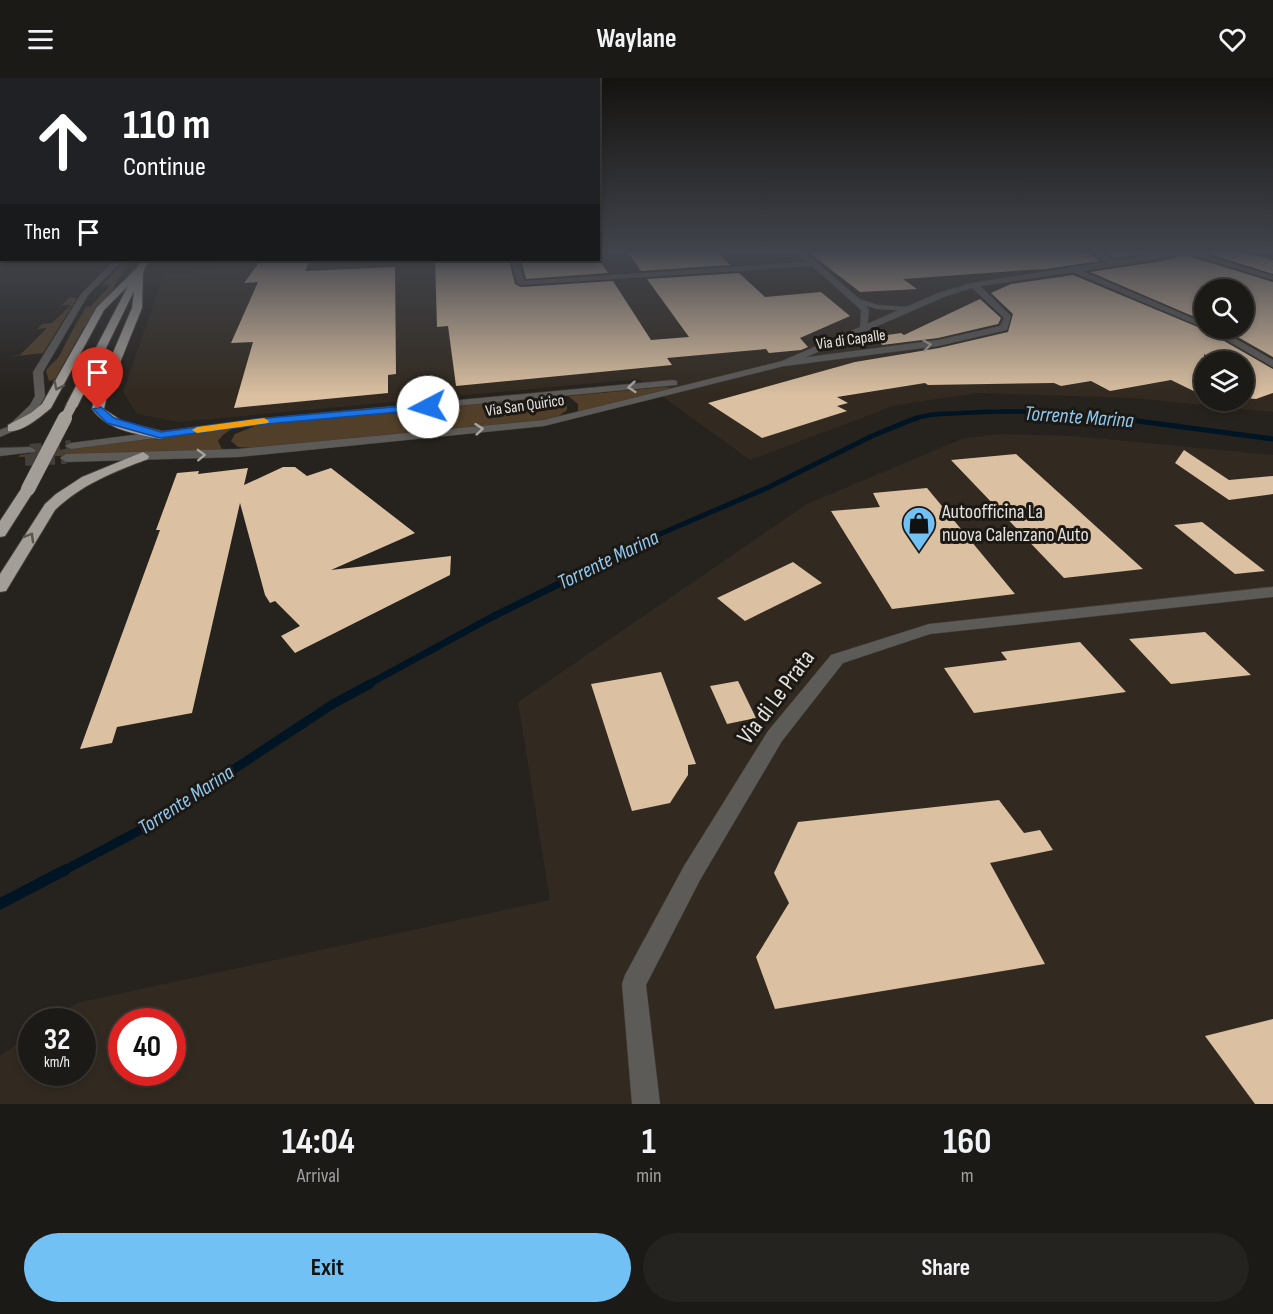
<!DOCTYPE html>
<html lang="en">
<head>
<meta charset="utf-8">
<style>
	:root { --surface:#1c1a16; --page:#25231f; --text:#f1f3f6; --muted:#a0a1a1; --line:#3a3835; --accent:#72c1f5 }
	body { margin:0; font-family:"Sofia Sans Condensed",sans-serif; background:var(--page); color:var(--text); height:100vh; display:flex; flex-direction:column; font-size:22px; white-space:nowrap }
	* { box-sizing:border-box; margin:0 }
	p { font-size:20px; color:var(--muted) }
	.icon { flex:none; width:33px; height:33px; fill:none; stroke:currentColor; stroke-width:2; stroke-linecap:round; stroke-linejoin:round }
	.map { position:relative; height:1026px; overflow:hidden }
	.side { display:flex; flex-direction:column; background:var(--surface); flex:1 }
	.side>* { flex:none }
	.guide { position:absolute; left:0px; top:0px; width:600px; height:183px; box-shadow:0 3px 9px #0003,0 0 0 2px var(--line); background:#202124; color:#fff; overflow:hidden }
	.tools { position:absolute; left:1194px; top:201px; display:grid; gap:12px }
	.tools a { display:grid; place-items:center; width:60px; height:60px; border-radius:50%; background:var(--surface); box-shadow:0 3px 9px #0003,0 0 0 2px var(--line); font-size:30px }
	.speed { position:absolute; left:18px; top:930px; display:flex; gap:12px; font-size:30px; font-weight:700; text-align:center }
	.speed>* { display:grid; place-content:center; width:78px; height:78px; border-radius:50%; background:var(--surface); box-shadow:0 3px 9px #0003,0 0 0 2px var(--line); line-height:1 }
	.speed small { font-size:15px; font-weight:400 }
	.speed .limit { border:9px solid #d22; background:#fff; color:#111 }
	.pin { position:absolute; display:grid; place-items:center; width:51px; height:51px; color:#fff; margin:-62px -26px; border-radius:50% 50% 50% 0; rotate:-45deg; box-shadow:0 0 6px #0007 }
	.pin .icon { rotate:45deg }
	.me { position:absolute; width:66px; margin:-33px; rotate:265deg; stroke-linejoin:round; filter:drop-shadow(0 0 4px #0008) }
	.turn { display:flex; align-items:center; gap:21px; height:126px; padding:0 24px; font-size:27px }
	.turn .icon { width:78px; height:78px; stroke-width:2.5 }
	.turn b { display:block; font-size:42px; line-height:51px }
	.then { display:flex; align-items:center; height:57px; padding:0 24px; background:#0003; gap:12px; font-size:22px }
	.eta { display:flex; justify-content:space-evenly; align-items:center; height:102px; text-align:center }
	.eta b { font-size:36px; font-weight:700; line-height:42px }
	.primary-button { display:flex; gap:12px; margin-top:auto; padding:12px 24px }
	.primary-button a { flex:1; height:69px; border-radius:36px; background:var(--accent); color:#111; font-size:24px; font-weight:700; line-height:69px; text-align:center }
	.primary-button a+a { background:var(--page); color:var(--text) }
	header { display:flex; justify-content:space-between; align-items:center; height:78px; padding:0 24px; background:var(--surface); font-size:27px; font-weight:700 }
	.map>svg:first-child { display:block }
</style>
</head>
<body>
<header><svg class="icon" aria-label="menu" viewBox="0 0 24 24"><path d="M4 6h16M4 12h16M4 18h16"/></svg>Waylane<svg class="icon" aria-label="heart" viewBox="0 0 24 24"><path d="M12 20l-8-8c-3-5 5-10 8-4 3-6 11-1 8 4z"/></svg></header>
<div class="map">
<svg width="1273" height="1026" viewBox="0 0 1273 1026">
	<rect width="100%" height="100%" fill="#26221d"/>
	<path fill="#322a20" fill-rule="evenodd" d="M599,173H1189L1273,200V334L1135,320L979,315L896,327L750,382L638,301L179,344L137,336L123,314L164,196L212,193L221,182H598ZM1204,212H1244V250H1204ZM1204,284H1244V322H1204Z
		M1002,356L1074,358L1273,377V1026H0V978L31,956L32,994H82V944L50,943L77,925L550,822L518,624L807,426L964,360ZM122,944H172V994H122Z"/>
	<path fill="#513f29" d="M120,182H130L110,216L84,249L55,301L49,303L46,293C50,286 58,282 61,275C68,260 77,244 86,229L91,228L109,209V207H102L120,188Z
		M70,219L77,220L43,275L8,279L20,277L47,250L37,251L42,246L52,245L71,227H62Z
		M665,309L671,310L578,334V326L568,318Z
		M543,320L558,322L567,328V332L559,338L545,342L253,370L238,369L231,363L235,356L257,347Z
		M234,349L223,357L218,363L223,373L18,379L20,377Z"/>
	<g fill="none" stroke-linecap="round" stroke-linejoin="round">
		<path stroke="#001524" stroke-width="4.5" d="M912,342C928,335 944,336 962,335C1016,331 1072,335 1127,342"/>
		<path stroke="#001524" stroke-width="5" d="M1115,340L1273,361
			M653,459L767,410L872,358L916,340"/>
		<path stroke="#001524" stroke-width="7" d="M367,607L492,539L656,458"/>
		<path stroke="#001524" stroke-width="9" d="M63,793L146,749L333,626L370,606"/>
		<path stroke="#001524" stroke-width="11" d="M0,826L65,792"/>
	</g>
	<path fill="#dbc0a1" d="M627,173H716L730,187L641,193Z
		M807,173H1085L1100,183L1039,192L1042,191L903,201L917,211L860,214Z
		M1102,173H1160L1115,180Z
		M1200,173H1239L1273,182V196Z
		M1185,177L1273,204V279L1222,250H1244V208L1204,212V243L1090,194L1162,183Z
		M261,182H310L305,193L395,189L396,296L388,297V315L234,330L253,264L231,265L258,204L244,205Z
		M435,182H509L515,206L521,209L613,203L651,262L689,259L647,201L739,195L765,219L821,214L850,238L800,260L808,269L801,272L769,275L766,271L667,280L672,287L456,308L448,248L437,249Z
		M521,182H599L608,195L526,201Z
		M1073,197L1205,252L1273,291V315L1256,321L1244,320V284H1217L1204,276V318L1171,302L1110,313L1091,303L1061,308L1054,305L928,307L925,305L837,319L848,325L837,328L847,333L762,360L708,325L855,284L939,270L1008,254L1013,236L991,215L1011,206Z
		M980,221L1001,240L998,246L938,260L882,267L880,258L901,255L904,257Z
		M1184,372L1229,402L1273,398V416L1229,422L1175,385Z
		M1016,376L1143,491L1064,500L951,382Z
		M283,389H295L307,398L331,390L415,455L331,492L451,478L450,497L295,575L281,558L300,548L275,523L270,525L265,517L240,425L192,635L117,649L112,665L80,671L160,452H156L177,395L199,393L198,396L248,390L244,407Z
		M927,410L1015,516L892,531L831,433L880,429L873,415Z
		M1202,444L1265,493L1235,496L1174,447Z
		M793,484L822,505L745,543L717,520Z
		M1205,554L1251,597L1171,606L1129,561Z
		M1080,564L1126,614L974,635L944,590L1007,582L1001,574Z
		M661,594L696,686L688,687V697L670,725L632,733L591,606Z
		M738,603L756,640L727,646L710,608Z
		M999,722L1024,755L1040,752L1053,772L990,785L1045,886L775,931L756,879L789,825L774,795L798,744Z
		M1273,941V1026H1255L1205,958Z"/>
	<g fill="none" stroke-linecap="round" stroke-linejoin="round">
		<path stroke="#433f3a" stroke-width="12" stroke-dasharray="12 6" stroke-linecap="butt" d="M30,372L71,368
			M25,382L66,380"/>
		<defs>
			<path id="minor" d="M795,173H803L860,221L878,227L910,229L914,231L910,233L877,231L866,228L869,232L867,251L860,253L861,232L812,188L521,207L517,205L511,182H519L524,203L807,184Z
				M1087,173H1096L1119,185L1112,187Z
				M1191,173L1273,198V202L1183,174Z
				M110,182H116L118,187L88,217L43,294L45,318L39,329L16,352H8V348L30,327L35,318L33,294L81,216L110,187Z
				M1073,189L1204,245V250L1070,193Z
				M971,205H977L1011,238L1007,252L938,268L785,288L780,285L785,282L938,262L1000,248L1004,240L971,209Z
				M1206,250H1217L1273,282V289Z
				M1273,509V519L930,556L843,585L782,663L700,802L646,907L660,1026H632L622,906L625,897L684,788L768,653L831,577L929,546Z"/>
			<path id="tertiary" d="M1177,173H1190L1162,181L975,209L944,219L788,287L544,348L238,379L66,384L60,380L66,376L238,371L544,342L782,283L938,215L971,205Z
				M673,302L677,303V307L256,347L71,371L65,368L71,365L256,341Z
				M12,347L18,350L16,352L0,359V352Z
				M30,369L36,372L34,374L0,378V370Z"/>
			<path id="trunk" d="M141,182H149L143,194L142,230L107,317L104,331L122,343L164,354L166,357L164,360L160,361C135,355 108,353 92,331L95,317L132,230L134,213L77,329L71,332L65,329L128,208L104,232L51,330C40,339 22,355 8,353V347L31,335L42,326L97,229L137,190Z
				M143,374L149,378L148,381C114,394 82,406 55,432L6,513L0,514V496L45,426L56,416L82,399Z
				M28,407L35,411L5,458L0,459V443L23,408Z"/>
		</defs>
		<use href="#minor" stroke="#413d38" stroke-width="1"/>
		<use href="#tertiary" stroke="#413d38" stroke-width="1"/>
		<use href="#trunk" stroke="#413d38" stroke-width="2"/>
		<use href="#minor" fill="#5d5b58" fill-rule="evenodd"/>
		<use href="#tertiary" fill="#5d5b58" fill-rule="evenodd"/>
		<use href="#trunk" fill="#a39e98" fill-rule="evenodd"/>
		<defs>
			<path id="trunk-bridge-far1" d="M64,342L71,329"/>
			<path id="trunk-bridge" d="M28,411L65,340"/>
		</defs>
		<use href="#trunk-bridge-far1" stroke="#413d38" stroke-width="11" stroke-linecap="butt"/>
		<use href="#trunk-bridge" stroke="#413d38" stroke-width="15" stroke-linecap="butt"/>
		<use href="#trunk-bridge-far1" stroke="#a39e98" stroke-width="10"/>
		<use href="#trunk-bridge" stroke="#a39e98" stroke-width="14"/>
	</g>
	<defs><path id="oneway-chevron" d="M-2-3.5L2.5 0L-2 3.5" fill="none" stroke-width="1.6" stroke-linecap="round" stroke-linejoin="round" transform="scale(1.5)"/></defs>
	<g stroke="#a8a5a2">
		<use href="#oneway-chevron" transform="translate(927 267) rotate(-8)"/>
		<use href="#oneway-chevron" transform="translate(632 309) rotate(175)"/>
		<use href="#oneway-chevron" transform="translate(479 351) rotate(-6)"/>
		<use href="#oneway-chevron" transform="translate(201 377) rotate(-2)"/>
	</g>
	<g stroke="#59544f">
		<use href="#oneway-chevron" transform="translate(58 308) rotate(115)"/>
		<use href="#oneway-chevron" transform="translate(30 459) rotate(-60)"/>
	</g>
	<linearGradient id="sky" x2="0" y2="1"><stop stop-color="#151310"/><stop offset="0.55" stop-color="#41444c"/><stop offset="1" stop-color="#41444c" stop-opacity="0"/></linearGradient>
	<rect width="1273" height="317" fill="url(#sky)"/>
	<path fill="#1a73e8" stroke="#114b97" stroke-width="1.5" d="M428,326L431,327V331L256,347L160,360L107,345L93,331L101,329L114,340L161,354L256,341Z"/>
	<path fill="#f59e0b" d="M264,340L269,343L268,345L197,355L192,352L197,349Z"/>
	<defs>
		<symbol id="shop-pin" viewBox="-11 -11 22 30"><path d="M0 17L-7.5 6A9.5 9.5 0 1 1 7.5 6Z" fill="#72c1f5" stroke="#1c1814"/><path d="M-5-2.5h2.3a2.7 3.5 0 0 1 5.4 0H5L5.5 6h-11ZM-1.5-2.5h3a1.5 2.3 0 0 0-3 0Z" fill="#111"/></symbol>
	</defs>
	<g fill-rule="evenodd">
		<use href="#shop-pin" x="900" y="426" width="38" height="52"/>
	</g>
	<g text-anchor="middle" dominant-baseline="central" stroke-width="6" stroke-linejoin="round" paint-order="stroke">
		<g font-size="16" fill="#e5e2df" stroke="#1c1814">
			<text transform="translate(851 262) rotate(-8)">Via di Capalle</text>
			<text transform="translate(525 328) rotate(-8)">Via San Quirico</text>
		</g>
		<g font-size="20" fill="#e5e2df" stroke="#1c1814" text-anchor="start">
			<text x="942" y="434">Autoofficina La<tspan x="942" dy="23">nuova Calenzano Auto</tspan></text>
		</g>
		<g font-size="21" font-style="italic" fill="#8fc9f1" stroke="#1c1814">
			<text transform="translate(1079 339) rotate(4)">Torrente Marina</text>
			<text transform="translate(608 482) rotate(-26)">Torrente Marina</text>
			<text transform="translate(186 722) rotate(-33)">Torrente Marina</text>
		</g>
		<g font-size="24" fill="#e5e2df" stroke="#1c1814">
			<text transform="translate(776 619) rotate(-53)">Via di Le Prata</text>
		</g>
	</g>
</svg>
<div class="tools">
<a><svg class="icon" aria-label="search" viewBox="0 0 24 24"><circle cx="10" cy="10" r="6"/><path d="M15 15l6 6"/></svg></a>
<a><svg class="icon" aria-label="layers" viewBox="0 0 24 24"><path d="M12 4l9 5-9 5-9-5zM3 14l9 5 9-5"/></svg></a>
</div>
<div class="speed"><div>32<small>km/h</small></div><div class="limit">40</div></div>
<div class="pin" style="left:98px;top:331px;background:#d93025"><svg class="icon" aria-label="arrive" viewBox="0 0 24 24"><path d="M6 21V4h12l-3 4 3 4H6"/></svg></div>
<svg class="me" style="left:428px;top:329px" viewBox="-20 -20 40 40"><circle r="19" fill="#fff"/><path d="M0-13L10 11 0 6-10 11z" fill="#1a73e8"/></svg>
<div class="guide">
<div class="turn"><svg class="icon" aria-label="ahead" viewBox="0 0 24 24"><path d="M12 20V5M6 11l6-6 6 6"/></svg><div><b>110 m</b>Continue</div></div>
<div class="then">Then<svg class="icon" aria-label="arrive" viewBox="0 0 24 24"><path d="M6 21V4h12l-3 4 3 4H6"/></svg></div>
</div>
</div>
<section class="side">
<div class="eta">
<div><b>14:04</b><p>Arrival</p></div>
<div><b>1</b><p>min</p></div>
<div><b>160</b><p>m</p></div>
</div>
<div class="primary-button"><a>Exit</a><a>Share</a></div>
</section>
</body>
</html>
